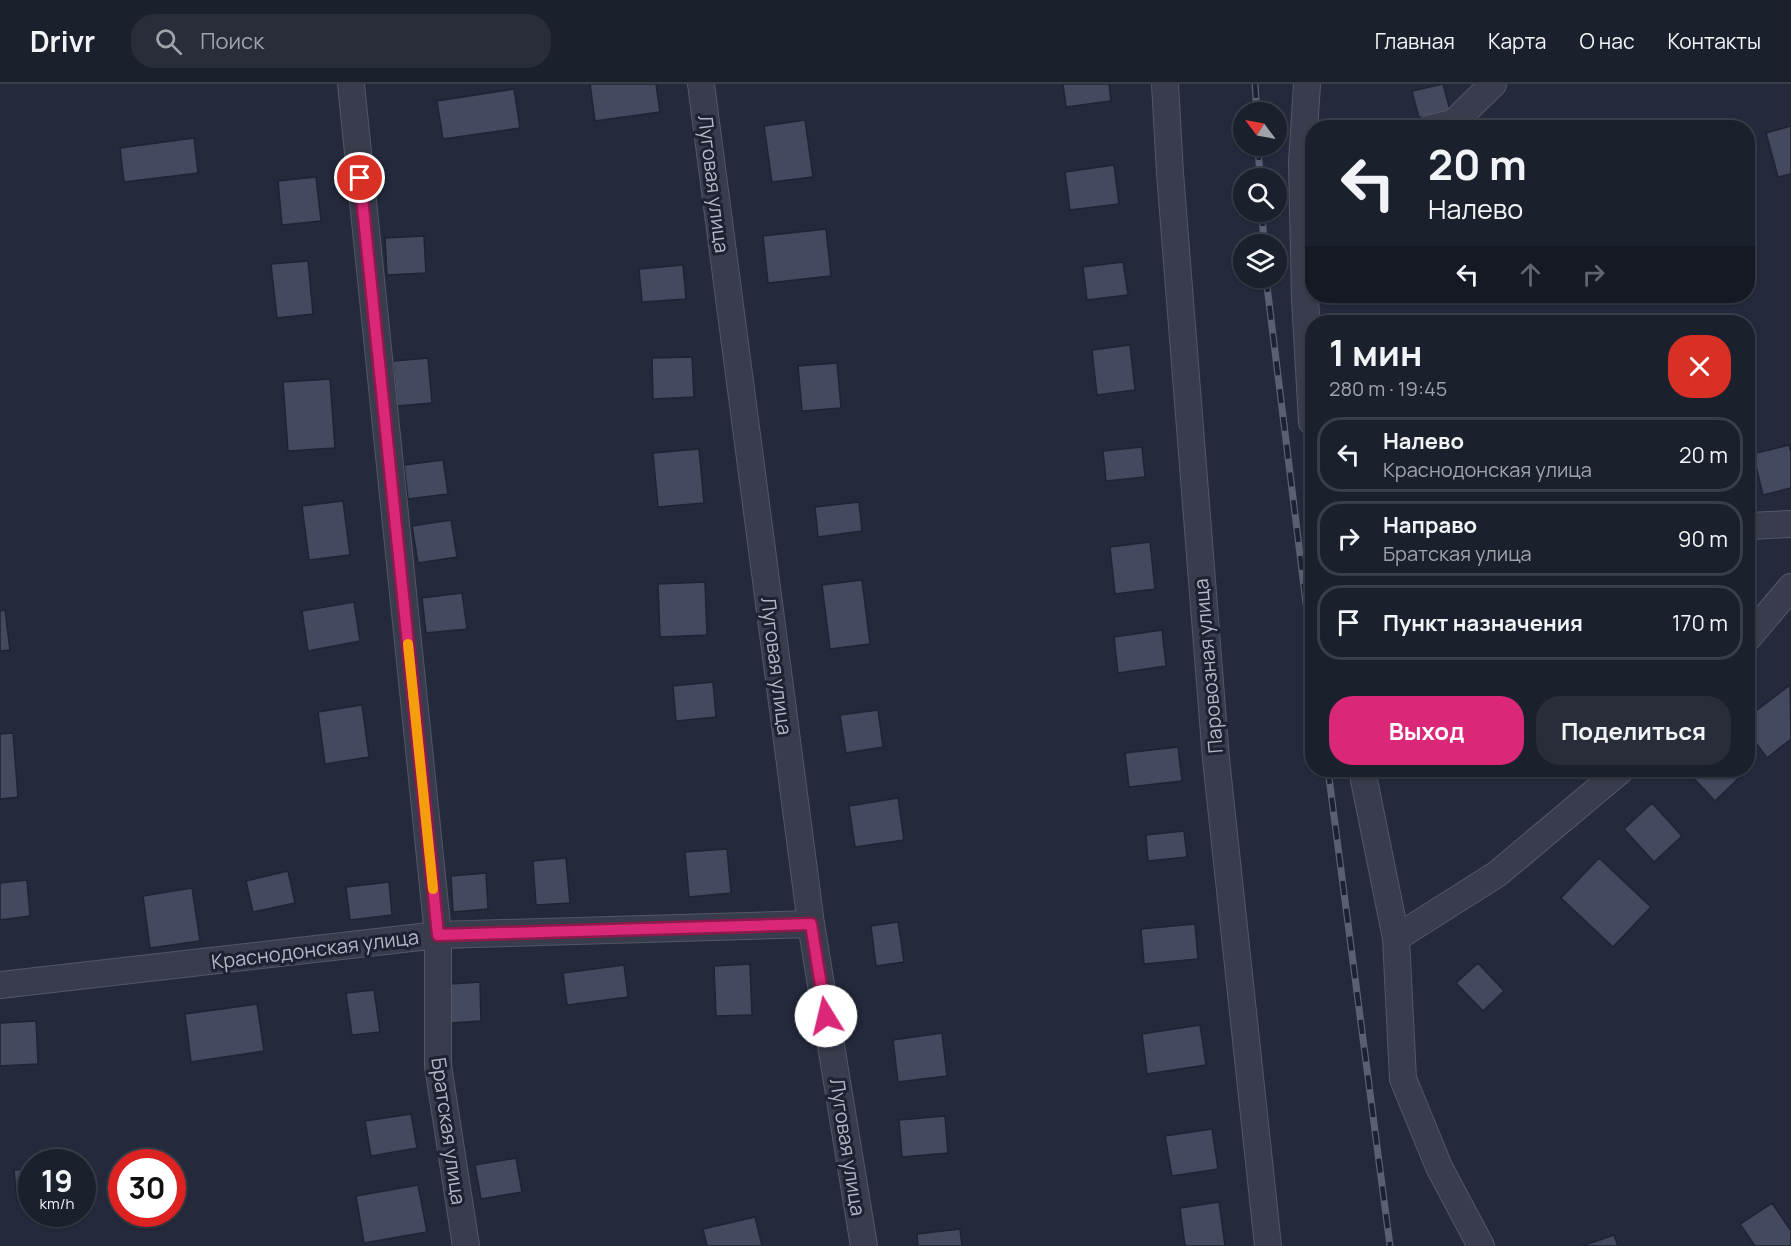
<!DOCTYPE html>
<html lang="ru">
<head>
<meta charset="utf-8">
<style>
	:root { --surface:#1b202d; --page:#282d39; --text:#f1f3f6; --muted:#a0a3aa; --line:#393e49; --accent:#db2777 }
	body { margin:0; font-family:Manrope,sans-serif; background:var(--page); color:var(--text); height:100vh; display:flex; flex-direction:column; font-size:22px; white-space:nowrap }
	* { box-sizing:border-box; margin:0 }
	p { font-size:20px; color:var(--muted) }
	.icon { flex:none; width:33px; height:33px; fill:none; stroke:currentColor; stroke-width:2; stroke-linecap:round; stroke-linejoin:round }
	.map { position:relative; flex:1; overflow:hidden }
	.panel { position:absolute; left:1305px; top:231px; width:450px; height:462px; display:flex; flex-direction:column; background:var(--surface); border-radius:24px; box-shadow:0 2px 4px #0004,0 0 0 2px var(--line) }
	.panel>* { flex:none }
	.guide { position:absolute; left:1305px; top:36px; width:450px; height:183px; border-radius:24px; box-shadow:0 2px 4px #0004,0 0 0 2px var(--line); background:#1b202d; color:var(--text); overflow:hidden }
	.needle { width:39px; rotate:302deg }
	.buttons { position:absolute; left:1233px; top:18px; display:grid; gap:12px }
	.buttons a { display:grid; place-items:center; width:54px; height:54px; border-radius:50%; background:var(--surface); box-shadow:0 2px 4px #0004,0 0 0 2px var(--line); font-size:30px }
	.speed { position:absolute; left:18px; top:1065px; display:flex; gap:12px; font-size:30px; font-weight:700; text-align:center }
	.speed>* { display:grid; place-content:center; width:78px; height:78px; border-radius:50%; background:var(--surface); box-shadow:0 2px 4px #0004,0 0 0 2px var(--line); line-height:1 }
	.speed small { font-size:15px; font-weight:400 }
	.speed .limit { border:9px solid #d22; background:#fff; color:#111 }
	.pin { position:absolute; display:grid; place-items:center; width:51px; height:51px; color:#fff; margin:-26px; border:3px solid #fff; border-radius:50%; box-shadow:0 2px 6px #0007 }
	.me { position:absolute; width:66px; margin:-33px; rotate:351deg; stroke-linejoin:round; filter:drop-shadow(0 0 4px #0008) }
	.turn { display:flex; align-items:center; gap:21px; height:126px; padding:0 24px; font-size:27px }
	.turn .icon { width:78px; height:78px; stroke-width:2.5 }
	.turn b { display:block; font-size:42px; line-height:51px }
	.lanes { display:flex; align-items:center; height:57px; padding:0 24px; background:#0003; justify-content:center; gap:30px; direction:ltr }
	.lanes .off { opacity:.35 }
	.round { display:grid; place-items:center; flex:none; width:63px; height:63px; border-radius:24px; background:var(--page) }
	.summary { display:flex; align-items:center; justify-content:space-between; height:102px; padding:0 24px }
	h1 { font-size:36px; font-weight:700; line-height:45px }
	.primary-button { display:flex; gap:12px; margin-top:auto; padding:12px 24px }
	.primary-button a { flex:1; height:69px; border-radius:24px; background:var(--accent); color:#fff; font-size:24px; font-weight:700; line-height:69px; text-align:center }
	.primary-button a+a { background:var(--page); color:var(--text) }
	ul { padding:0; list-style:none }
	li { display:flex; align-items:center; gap:18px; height:75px; margin:0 12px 9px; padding:0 12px; border:3px solid var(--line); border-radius:24px }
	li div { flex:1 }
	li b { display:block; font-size:22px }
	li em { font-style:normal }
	header { display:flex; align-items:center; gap:36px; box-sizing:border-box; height:84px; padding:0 30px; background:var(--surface); border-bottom:2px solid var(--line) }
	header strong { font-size:28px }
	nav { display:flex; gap:33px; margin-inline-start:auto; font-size:21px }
	.search { width:420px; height:54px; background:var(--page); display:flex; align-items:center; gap:15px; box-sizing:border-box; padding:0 21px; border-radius:24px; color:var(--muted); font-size:22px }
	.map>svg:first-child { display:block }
</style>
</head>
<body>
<header>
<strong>Drivr</strong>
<div class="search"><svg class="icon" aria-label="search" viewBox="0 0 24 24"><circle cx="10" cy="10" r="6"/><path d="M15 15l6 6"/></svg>Поиск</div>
<nav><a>Главная</a><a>Карта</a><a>О нас</a><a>Контакты</a></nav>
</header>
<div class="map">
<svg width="1791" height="1162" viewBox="0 0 1791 1162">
	<rect width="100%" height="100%" fill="#242a3c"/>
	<path fill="#43495e" stroke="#1f2333" stroke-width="1.5" d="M590,0H656L660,28L595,37Z
		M1063,0H1109L1111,17L1066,23Z
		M1443,0L1450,26L1419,34L1412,7Z
		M514,5L520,44L443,55L437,17Z
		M805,36L813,93L772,98L764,42Z
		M1791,42V90L1778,93L1766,49Z
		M194,54L198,89L124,98L120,64Z
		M1114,81L1119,120L1070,126L1065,88Z
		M316,93L321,137L282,141L278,97Z
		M826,145L831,192L768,199L763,152Z
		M424,152L426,189L387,191L385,154Z
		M308,177L313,230L277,234L271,180Z
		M1123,178L1128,211L1087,216L1083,183Z
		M683,181L686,215L642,218L639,185Z
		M1130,261L1135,306L1097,311L1092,266Z
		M692,273L694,313L653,315L652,274Z
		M428,274L432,319L397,322L393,277Z
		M837,279L841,324L802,327L798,282Z
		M330,295L335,364L288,367L283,298Z
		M1789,361L1791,368V404L1763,411L1753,370Z
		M1142,363L1145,393L1106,397L1103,367Z
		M699,365L704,419L658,423L653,369Z
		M443,376L448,410L408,415L404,381Z
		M343,417L350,471L309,476L302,422Z
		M859,418L862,447L818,453L815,423Z
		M451,436L457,473L418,479L412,442Z
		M1150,458L1155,505L1115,510L1110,463Z
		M862,496L870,560L830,565L822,501Z
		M705,498L707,551L660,553L658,500Z
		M462,509L467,545L426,549L422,514Z
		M354,518L360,557L308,567L302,527Z
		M5,526L10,566L0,567V527Z
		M1162,546L1166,582L1118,589L1114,553Z
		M713,598L716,633L676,637L673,602Z
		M1790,601L1791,655L1767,674L1748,648V633Z
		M362,621L369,673L325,680L318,628Z
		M878,626L883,663L846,669L840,631Z
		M13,649L18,713L0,715V650Z
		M1178,663L1182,697L1129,703L1125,669Z
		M1686,686H1737L1742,691L1715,717Z
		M898,714L904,756L855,763L849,722Z
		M1652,719L1682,752L1654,778L1624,745Z
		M1184,747L1187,773L1148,777L1146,751Z
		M727,765L731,809L689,813L685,768Z
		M566,774L570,819L536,821L533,777Z
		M1599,774L1651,823L1613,863L1561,814Z
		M288,787L295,819L253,828L246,797Z
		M486,789L488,825L453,828L451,792Z
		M27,796L30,832L0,836V799Z
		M389,798L392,831L350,836L346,803Z
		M192,804L200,857L150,864L143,812Z
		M898,838L904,878L876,882L871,842Z
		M1195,840L1198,875L1144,880L1141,845Z
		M1478,879L1504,907L1483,927L1456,899Z
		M750,880L752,931L716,932L714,882Z
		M624,881L628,913L567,921L563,889Z
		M480,898L481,937L451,939L450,900Z
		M374,906L380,948L352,951L346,909Z
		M257,920L264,967L191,978L185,930Z
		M36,937L38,980L0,982V939Z
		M1200,941L1206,981L1147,990L1142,950Z
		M942,949L947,992L898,998L893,956Z
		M411,1030L417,1064L371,1072L365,1037Z
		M945,1032L948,1069L902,1073L899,1036Z
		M1212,1045L1218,1085L1172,1092L1165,1052Z
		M516,1074L522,1108L481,1115L475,1081Z
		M32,1085V1115L17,1117L14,1086Z
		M418,1101L427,1148L364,1159L356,1112Z
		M1219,1118L1225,1162H1185L1180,1124Z
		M1772,1119L1791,1147V1162H1755L1740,1140Z
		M755,1133L762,1162H707L703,1145Z
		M960,1145L962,1162H918L917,1150Z
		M1614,1151L1618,1162H1582Z"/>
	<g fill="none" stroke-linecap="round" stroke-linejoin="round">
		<defs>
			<path id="minor" d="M351,0L438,851V982L466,1162
				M701,0L811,840L864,1162
				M1165,0L1170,89L1216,675L1268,1162
				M1307,0L1302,79L1305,215L1312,338
				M1431,44L1453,39L1493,0
				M1748,442L1791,440
				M1748,554L1791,503
				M1362,686L1396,854L1403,995L1439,1083L1481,1162
				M1396,854L1497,790L1621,686
				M0,901L438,851L811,840"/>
		</defs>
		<use href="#minor" stroke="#535767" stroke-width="28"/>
		<use href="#minor" stroke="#383c4c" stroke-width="26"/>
		<defs>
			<path id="rail" d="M1255,0L1257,28
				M1258,62L1260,94
				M1262,128L1264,160
				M1266,194L1312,568
				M1328,686L1390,1162"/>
		</defs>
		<use href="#rail" stroke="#5a5f73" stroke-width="7"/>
		<use href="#rail" stroke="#1d2131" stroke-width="4.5" stroke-dasharray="14" stroke-linecap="butt"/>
	</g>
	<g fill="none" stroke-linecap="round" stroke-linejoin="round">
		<defs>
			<path id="route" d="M360,94L438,851L811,840L826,932"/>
		</defs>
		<use href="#route" stroke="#8e194d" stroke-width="15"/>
		<use href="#route" stroke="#db2777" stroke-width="10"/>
		<path stroke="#f59e0b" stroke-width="10" d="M408,560L433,805"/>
	</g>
	<g text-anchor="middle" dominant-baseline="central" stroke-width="6" stroke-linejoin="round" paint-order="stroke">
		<g font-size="20" fill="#b3b7c7" stroke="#1d2131">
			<text transform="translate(714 100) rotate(83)">Луговая улица</text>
			<text transform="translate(777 582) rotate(83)">Луговая улица</text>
			<text transform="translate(1208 582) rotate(-95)">Паровозная улица</text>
			<text transform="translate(315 865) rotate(-7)">Краснодонская улица</text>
			<text transform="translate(449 1047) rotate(82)">Братская улица</text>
			<text transform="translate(848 1063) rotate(81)">Луговая улица</text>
		</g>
	</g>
</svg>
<div class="buttons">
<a><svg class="needle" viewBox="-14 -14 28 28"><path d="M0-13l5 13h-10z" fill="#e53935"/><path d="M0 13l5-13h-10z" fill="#a0a3aa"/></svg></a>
<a><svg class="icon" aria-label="search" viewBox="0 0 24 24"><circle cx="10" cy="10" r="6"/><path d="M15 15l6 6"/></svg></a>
<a><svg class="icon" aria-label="layers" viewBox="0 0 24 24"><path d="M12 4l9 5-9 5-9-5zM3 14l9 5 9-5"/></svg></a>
</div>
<div class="speed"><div>19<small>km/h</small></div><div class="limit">30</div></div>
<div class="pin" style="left:360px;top:94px;background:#d93025"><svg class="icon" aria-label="arrive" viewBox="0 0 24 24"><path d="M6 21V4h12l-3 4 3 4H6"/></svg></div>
<svg class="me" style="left:826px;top:932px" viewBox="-20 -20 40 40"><circle r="19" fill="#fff"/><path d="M0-13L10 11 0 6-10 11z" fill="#db2777"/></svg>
<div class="guide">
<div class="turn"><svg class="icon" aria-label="left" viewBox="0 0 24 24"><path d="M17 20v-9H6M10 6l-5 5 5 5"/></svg><div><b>20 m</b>Налево</div></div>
<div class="lanes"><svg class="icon" aria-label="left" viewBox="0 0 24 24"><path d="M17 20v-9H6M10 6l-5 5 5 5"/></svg><svg class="icon off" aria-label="ahead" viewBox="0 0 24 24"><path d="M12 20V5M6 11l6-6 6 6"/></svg><svg class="icon off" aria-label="right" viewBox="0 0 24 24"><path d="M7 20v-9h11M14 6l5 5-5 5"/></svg></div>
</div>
<section class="panel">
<div class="summary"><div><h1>1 мин</h1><p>280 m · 19:45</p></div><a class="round" style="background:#d93025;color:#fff"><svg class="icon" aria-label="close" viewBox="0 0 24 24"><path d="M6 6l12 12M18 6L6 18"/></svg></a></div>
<ul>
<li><svg class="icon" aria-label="left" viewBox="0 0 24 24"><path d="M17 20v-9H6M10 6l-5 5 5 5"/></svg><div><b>Налево</b><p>Краснодонская улица</p></div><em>20 m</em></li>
<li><svg class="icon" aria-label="right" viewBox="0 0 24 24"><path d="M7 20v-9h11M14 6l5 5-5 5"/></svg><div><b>Направо</b><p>Братская улица</p></div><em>90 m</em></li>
<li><svg class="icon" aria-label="arrive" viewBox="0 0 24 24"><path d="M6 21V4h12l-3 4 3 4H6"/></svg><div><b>Пункт назначения</b></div><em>170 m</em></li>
</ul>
<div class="primary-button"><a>Выход</a><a>Поделиться</a></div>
</section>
</div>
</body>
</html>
